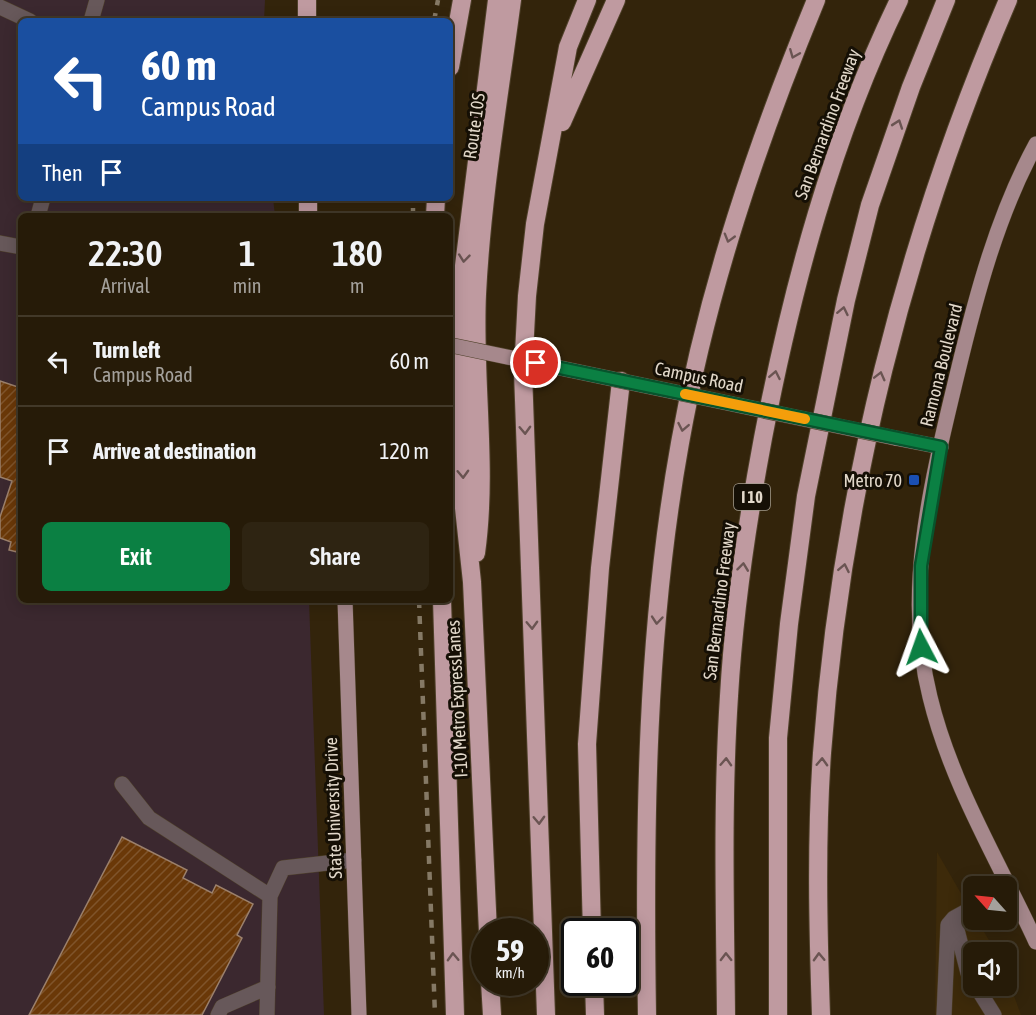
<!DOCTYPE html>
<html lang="en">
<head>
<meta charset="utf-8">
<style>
	:root { --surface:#261b08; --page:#2e2412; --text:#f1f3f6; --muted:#a4a19c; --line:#423929; --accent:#0b8043 }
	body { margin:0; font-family:"Asap Condensed",sans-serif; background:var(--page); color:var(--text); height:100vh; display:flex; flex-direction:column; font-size:22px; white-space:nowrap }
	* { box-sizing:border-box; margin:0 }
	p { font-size:20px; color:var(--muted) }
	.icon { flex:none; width:33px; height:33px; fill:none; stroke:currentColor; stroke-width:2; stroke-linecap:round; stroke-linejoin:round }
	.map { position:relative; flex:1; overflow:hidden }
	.sheet { position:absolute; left:18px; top:213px; width:435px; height:390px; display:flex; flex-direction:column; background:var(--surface); border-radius:9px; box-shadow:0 3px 15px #0003,0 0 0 2px var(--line) }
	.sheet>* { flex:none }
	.banner { position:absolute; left:18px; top:18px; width:435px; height:183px; border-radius:9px; box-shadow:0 3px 15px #0003,0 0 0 2px var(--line); background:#1a4fa0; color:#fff; overflow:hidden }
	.needle { width:39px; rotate:297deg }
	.tools { position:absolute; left:963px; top:876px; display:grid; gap:12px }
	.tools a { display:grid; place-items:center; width:54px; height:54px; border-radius:9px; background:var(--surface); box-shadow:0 3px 15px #0003,0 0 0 2px var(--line); font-size:30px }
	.speed { position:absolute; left:471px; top:918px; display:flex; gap:12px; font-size:30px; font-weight:700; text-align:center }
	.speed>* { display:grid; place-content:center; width:78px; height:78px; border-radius:50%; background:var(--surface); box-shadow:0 3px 15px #0003,0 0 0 2px var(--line); line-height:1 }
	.speed small { font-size:15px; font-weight:400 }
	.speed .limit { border:3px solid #111; border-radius:9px; background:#fff; color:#111 }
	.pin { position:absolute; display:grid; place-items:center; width:51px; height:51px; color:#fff; margin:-26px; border:3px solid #fff; border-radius:50%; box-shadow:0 2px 6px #0007 }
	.me { position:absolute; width:66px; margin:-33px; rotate:356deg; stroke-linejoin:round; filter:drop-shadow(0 0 4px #0008) }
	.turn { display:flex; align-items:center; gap:21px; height:126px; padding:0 24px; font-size:27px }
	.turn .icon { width:78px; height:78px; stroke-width:2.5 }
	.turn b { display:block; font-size:42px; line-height:51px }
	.then { display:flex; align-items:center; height:57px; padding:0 24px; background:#0003; gap:12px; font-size:22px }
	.eta { display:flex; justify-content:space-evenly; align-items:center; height:102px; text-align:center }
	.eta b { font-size:36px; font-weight:600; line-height:42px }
	.cta { display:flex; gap:12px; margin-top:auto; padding:12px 24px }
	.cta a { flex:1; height:69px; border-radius:9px; background:var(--accent); color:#fff; font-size:24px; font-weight:600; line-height:69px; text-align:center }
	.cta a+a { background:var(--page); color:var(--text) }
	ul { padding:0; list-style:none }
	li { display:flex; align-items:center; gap:18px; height:90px; padding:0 24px; border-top:2px solid var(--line) }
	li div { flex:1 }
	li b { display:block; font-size:22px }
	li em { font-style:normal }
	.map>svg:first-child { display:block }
</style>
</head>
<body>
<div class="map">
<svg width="1036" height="1015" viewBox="0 0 1036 1015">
	<defs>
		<pattern id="building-hatch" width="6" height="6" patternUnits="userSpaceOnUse" patternTransform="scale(1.5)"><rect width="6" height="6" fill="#6a3808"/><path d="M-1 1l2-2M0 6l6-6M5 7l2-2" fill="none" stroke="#7f542b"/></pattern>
	</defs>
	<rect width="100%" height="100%" fill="#33240b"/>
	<path fill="#3d2a0a" d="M937,852L973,914L974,920H977L996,952H974V986H1006L1007,977L1021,1015H935Z"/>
	<path fill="#3b282f" d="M0,0H265L264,21H21V198H273L275,216H21V600H309L324,1015H0Z"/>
	<path fill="url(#building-hatch)" stroke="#9b806c" stroke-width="1.5" d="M0,381L21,388V553L9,550L11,542L0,538V517L12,481L0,477Z
		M122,837L187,870L183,878L212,893L216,885L253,904L237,935L242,938L202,1015H29Z"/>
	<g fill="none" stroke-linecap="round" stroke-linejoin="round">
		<defs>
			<path id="minor" d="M0,7L30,21
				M91,21L97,0
				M38,216L43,198
				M0,243L21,247
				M122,784L149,818L270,896
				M954,918L968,973L974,982
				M976,986L994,1015
				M218,1015L222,1007L268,987
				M267,1015L270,896L283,868L354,860
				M944,1015L948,925L954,918L974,907"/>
			<path id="major" d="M1036,144C997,216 976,296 957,375C932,479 903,591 930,697C951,784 999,862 1036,942
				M895,438L941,447
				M345,600L359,1015"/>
			<path id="highway" d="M307,21V0
				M450,67L462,0
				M562,122L616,0
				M308,198V216
				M435,216L436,198
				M476,553C488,467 473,380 477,294C482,195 499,98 512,0
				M442,600L455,1015
				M488,932L472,582L464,508L461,290L497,0
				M592,932L587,744L600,568L621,381
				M490,982L492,1015
				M594,982L595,1015
				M546,1015L523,372L527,296L535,224L568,47L587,0
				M647,1015C644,824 646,631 680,443C707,290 757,143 816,0
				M726,1015C725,909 722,802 729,696C734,610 747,523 763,438C792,287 832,138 899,0
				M778,1015V738L789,624L806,496L846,300L870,205L911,87L946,0
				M821,1015C818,928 816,840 822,753C841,494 905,239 1008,0"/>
		</defs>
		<use href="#minor" stroke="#4f412a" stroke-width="16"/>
		<use href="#major" stroke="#4f412a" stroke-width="16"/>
		<use href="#highway" stroke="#4f412a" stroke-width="20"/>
		<use href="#minor" stroke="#67585a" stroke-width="15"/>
		<use href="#major" stroke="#a6888c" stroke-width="15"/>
		<use href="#highway" stroke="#bf9aa0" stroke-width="18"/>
		<path stroke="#857965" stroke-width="4.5" stroke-dasharray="8 8" stroke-linecap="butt" d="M434,21L438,0
			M413,216V198
			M419,600L435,1015"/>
		<defs>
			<path id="major-bridge" d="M450,345L895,438"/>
		</defs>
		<use href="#major-bridge" stroke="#4f412a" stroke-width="16" stroke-linecap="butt"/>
		<use href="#major-bridge" stroke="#a6888c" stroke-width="15"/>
	</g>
	<defs><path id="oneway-chevron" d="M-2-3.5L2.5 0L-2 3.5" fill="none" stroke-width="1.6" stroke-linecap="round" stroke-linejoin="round" transform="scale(1.5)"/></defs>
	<g stroke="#6a5452">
		<use href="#oneway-chevron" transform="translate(794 54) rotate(112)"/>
		<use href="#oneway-chevron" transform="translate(898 124) rotate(-71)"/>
		<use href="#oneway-chevron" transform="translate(729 238) rotate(106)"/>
		<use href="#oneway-chevron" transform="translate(464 258) rotate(96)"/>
		<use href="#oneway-chevron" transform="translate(843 311) rotate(-78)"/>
		<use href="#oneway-chevron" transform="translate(775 375) rotate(-79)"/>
		<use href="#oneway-chevron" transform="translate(880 376) rotate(-76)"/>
		<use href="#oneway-chevron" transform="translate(683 427) rotate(101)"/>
		<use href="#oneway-chevron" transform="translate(525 430) rotate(88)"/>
		<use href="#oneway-chevron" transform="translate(463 474) rotate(88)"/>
		<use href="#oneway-chevron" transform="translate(743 567) rotate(-83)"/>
		<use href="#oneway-chevron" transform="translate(844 568) rotate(-79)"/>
		<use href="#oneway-chevron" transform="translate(657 620) rotate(95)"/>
		<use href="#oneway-chevron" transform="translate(532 625) rotate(88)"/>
		<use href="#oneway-chevron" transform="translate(726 762) rotate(-87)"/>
		<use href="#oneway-chevron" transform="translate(822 762) rotate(-88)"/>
		<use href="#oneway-chevron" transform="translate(539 820) rotate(88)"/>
		<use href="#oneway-chevron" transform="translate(453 957) rotate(-92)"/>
		<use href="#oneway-chevron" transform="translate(726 957) rotate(-91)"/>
		<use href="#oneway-chevron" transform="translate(819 957) rotate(-92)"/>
	</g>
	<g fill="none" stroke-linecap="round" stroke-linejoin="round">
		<defs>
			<path id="route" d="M536,363L941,447L921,566V647"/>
		</defs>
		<use href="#route" stroke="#07532c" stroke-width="15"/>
		<use href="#route" stroke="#0b8043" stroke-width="10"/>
		<path stroke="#f59e0b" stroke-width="10" d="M685,394L805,419"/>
	</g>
	<rect fill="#1a4fb4" stroke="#150f05" stroke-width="2" x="908" y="474" width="12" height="12" rx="3"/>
	<g text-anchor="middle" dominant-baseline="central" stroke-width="6" stroke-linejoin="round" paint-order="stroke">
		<rect fill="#150f05" stroke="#a49c8f" stroke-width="1.5" x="734" y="484" width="36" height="26" rx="4.5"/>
		<g font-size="16" font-weight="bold" fill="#e2d8ca">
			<text x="752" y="497">I 10</text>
		</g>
		<g font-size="18" fill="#e2d8ca" stroke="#150f05">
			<text transform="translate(827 124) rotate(-70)">San Bernardino Freeway</text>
			<text transform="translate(474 126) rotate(-82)">Route 10S</text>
			<text transform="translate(941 365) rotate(-76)">Ramona Boulevard</text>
			<text transform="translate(699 377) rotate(12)">Campus Road</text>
			<text transform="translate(719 601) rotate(-83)">San Bernardino Freeway</text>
			<text transform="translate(457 699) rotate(-93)">I-10 Metro ExpressLanes</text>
			<text transform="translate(333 808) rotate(-92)">State University Drive</text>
		</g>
		<g font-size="18" fill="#e2d8ca" stroke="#150f05" text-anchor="end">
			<text x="902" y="480">Metro 70</text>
		</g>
	</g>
</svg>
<div class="tools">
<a><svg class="needle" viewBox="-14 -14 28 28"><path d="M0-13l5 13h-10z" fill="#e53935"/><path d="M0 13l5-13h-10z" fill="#a4a19c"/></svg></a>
<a><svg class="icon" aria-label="sound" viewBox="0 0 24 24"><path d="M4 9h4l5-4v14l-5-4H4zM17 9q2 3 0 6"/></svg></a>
</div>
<div class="speed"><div>59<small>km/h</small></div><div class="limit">60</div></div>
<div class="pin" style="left:536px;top:363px;background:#d93025"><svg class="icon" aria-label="arrive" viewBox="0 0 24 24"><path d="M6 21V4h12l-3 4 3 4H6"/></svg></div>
<svg class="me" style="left:921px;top:647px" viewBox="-20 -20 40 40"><path d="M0-17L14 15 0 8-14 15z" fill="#0b8043" stroke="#fff" stroke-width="4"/></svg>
<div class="banner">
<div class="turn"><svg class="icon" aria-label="left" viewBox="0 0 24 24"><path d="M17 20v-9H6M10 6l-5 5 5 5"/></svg><div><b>60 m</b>Campus Road</div></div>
<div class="then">Then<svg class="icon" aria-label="arrive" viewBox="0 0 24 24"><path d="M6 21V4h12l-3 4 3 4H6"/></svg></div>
</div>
<section class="sheet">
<div class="eta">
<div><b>22:30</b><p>Arrival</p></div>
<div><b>1</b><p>min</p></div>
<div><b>180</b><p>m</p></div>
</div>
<ul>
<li><svg class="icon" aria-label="left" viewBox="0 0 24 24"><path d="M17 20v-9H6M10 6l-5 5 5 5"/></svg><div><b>Turn left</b><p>Campus Road</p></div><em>60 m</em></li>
<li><svg class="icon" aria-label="arrive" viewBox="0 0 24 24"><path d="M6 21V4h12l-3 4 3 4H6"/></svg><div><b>Arrive at destination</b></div><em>120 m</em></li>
</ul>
<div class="cta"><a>Exit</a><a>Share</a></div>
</section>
</div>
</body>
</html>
